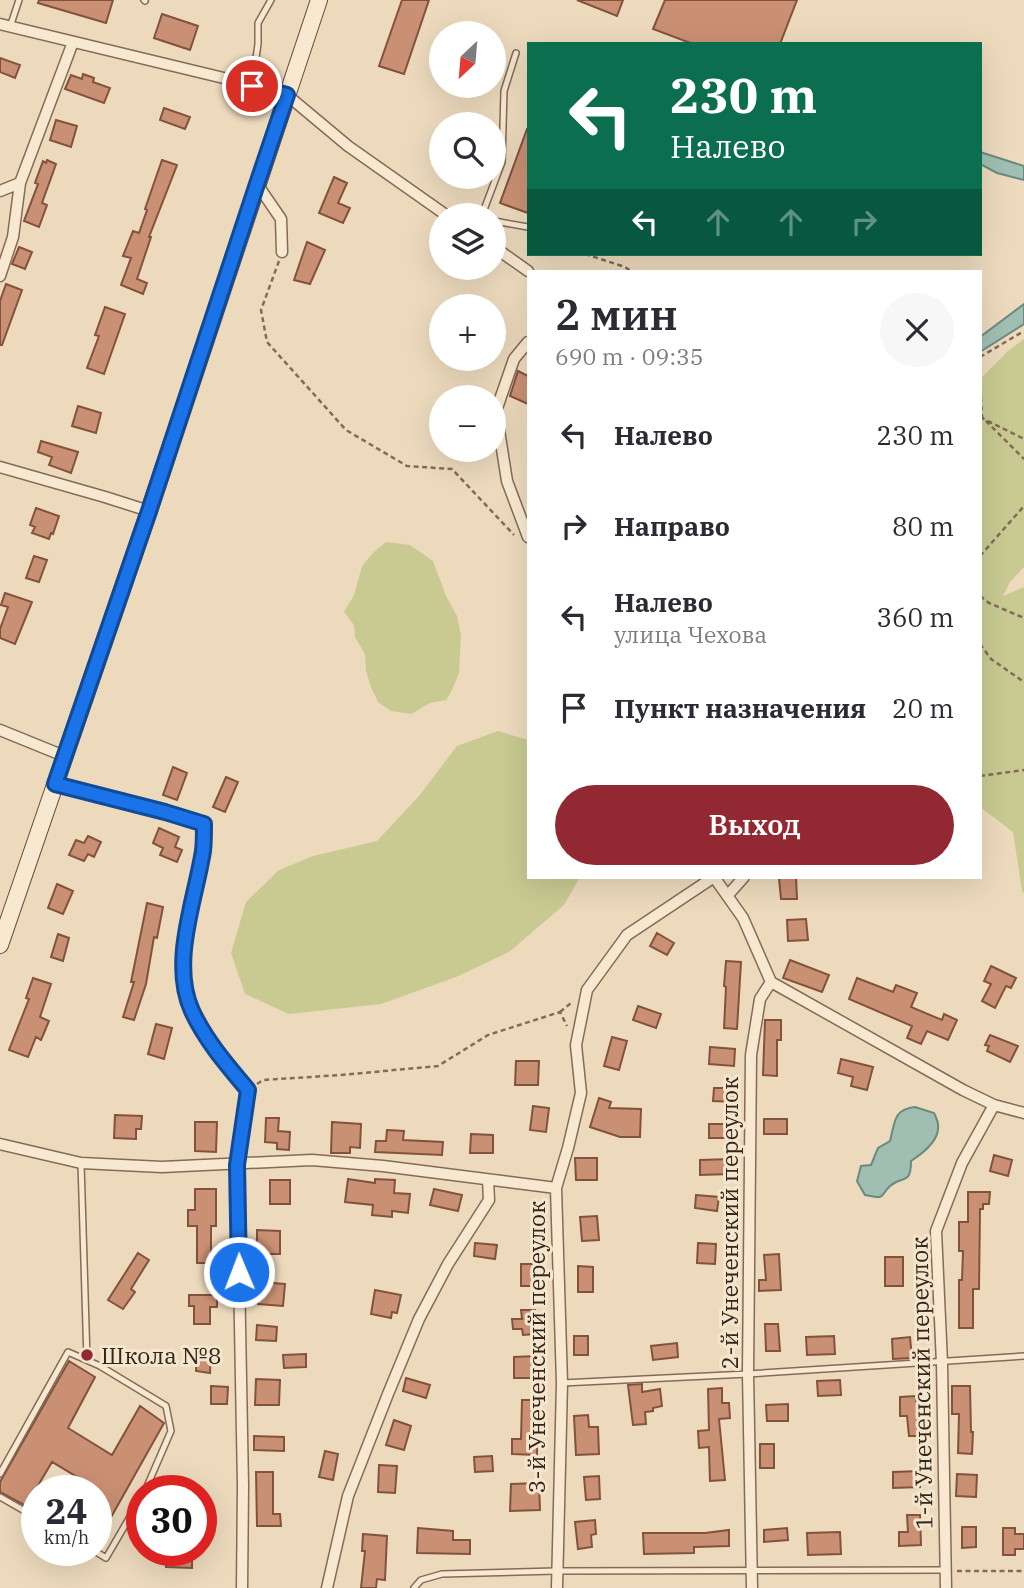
<!DOCTYPE html>
<html lang="ru">
<head>
<meta charset="utf-8">
<style>
	:root { --surface:#fff; --page:#f7f7f7; --text:#2b2b33; --muted:#7c7c81; --accent:#922832 }
	body { margin:0; font-family:"IBM Plex Serif",serif; background:var(--page); color:var(--text); height:100vh; display:flex; flex-direction:column; font-size:26px; white-space:nowrap }
	* { box-sizing:border-box; margin:0 }
	p { font-size:23px; color:var(--muted) }
	.icon { flex:none; width:38px; height:38px; fill:none; stroke:currentColor; stroke-width:2; stroke-linecap:round; stroke-linejoin:round }
	.map { position:relative; flex:1; overflow:hidden }
	.sheet { position:absolute; left:527px; top:270px; width:455px; height:609px; display:flex; flex-direction:column; background:var(--surface); border-radius:0px; box-shadow:0 7px 28px #0002 }
	.sheet>* { flex:none }
	.banner { position:absolute; left:527px; top:42px; width:455px; height:214px; border-radius:0px; box-shadow:0 7px 28px #0002; background:#0b6e4f; color:#fff; overflow:hidden }
	.needle { width:46px; rotate:206deg }
	.tools { position:absolute; left:429px; top:21px; display:grid; gap:14px }
	.tools a { display:grid; place-items:center; width:77px; height:77px; border-radius:50%; background:var(--surface); box-shadow:0 7px 28px #0002; font-size:35px }
	.speed { position:absolute; left:21px; top:1475px; display:flex; gap:14px; font-size:35px; font-weight:700; text-align:center }
	.speed>* { display:grid; place-content:center; width:91px; height:91px; border-radius:50%; background:var(--surface); box-shadow:0 7px 28px #0002; line-height:1 }
	.speed small { font-size:18px; font-weight:400 }
	.speed .limit { border:10px solid #d22; background:#fff; color:#111 }
	.pin { position:absolute; display:grid; place-items:center; width:60px; height:60px; color:#fff; margin:-30px; border:4px solid #fff; border-radius:50%; box-shadow:0 2px 7px #0007 }
	.me { position:absolute; width:77px; margin:-38px; rotate:359deg; stroke-linejoin:round; filter:drop-shadow(0 0 5px #0008) }
	.turn { display:flex; align-items:center; gap:24px; height:147px; padding:0 28px; font-size:32px }
	.turn .icon { width:91px; height:91px; stroke-width:2.5 }
	.turn b { display:block; font-size:49px; line-height:60px }
	.lanes { display:flex; align-items:center; height:66px; padding:0 28px; background:#0003; justify-content:center; gap:35px; direction:ltr }
	.lanes .off { opacity:.35 }
	.round { display:grid; place-items:center; flex:none; width:74px; height:74px; border-radius:37px; background:var(--page) }
	.summary { display:flex; align-items:center; justify-content:space-between; height:119px; padding:0 28px }
	h1 { font-size:42px; font-weight:600; line-height:52px }
	.button { display:flex; gap:14px; margin-top:auto; padding:14px 28px }
	.button a { flex:1; height:80px; border-radius:42px; background:var(--accent); color:#fff; font-size:28px; font-weight:600; line-height:80px; text-align:center }
	ul { padding:0; list-style:none }
	li { display:flex; align-items:center; gap:21px; height:91px; padding:0 28px }
	li div { flex:1 }
	li b { display:block; font-size:26px }
	li em { font-style:normal }
	.map>svg:first-child { display:block }
</style>
</head>
<body>
<div class="map">
<svg width="1024" height="1588" viewBox="0 0 1024 1588">
	<rect width="100%" height="100%" fill="#eddabd"/>
	<path fill="#c8ca92" d="M1024,339V567L1010,582L1003,596L1024,587V893L1022,891L1013,832L980,807V379L1008,351Z
		M386,542L410,545L433,561L446,596L457,616L461,635L459,673L451,692L446,700L430,703L411,714L391,711L378,702L371,687L366,671L365,654L355,637L354,625L344,612L354,595L362,566L374,552Z
		M498,731L528,740V877H580L564,905L509,952L456,977L381,1004L289,1014L245,994L231,953L246,902L279,870L313,856L377,841L419,796L457,746Z"/>
	<path fill="#a1beb3" stroke="#698b7f" stroke-width="2" d="M980,152L1024,166V180L997,173L980,164Z
		M1024,304V324L980,352V337Z
		M915,1107L934,1113C936,1117 938,1121 938,1125C940,1140 922,1154 911,1161C911,1186 902,1175 890,1186C878,1198 887,1199 865,1195L857,1181L861,1166L871,1165L878,1148L890,1141C895,1123 893,1109 915,1107Z"/>
	<path fill="#ca9073" stroke="#83523d" stroke-width="2" d="M39,0H113L106,23L38,3Z
		M402,0H429L404,74L379,66Z
		M577,0H623L617,16Z
		M665,0H797L780,44H693L653,29Z
		M162,14L198,26L190,50L154,38Z
		M0,58L20,65L15,78L0,72Z
		M83,74L94,78L93,82L110,88L104,103L65,89L71,75L82,79Z
		M164,108L190,117L185,129L160,120Z
		M56,120L77,126L71,147L50,140Z
		M527,129H528V213L500,203Z
		M47,160L56,164L42,203L47,205L39,227L24,221L38,184L35,183L43,161L46,163Z
		M162,160L177,165L149,237H151L137,279L147,283L143,294L121,285L131,258L123,256L133,231L139,233L147,210L145,209Z
		M334,177L347,183L338,203L350,208L343,223L319,213Z
		M307,242L325,250L310,284L294,280Z
		M19,247L32,252L25,269L12,264Z
		M6,284L22,290L2,345H0V301Z
		M105,307L125,314L104,374L87,368L99,336L95,335Z
		M518,371L528,376V404L510,396Z
		M78,406L101,413L96,433L72,426Z
		M41,441L78,452L71,473L49,465L52,457L38,452Z
		M36,508L59,516L53,534L51,533L49,539L32,533L35,527L30,525Z
		M34,556L47,560L39,582L26,578Z
		M5,593L32,602L15,644L0,638V629L8,607L1,605Z
		M173,767L187,773L177,800L163,795Z
		M226,777L238,782L225,812L213,807Z
		M159,828L179,837L175,847L182,850L177,862L160,855L163,848L153,843Z
		M88,836L101,842L94,857L88,854L84,861L69,855L76,840L84,843Z
		M796,877L797,899H781L779,878Z
		M57,884L73,891L63,914L48,908Z
		M147,903L163,907L157,938L154,937L146,984L134,1020L123,1017L134,982H131Z
		M806,919L808,940L788,941L787,920Z
		M657,933L674,943L667,955L650,946Z
		M58,934L69,938L63,961L51,957Z
		M790,960L829,975L822,992L783,978Z
		M726,961L741,962L737,1029L724,1028L726,987L724,986Z
		M991,966L1016,978L1011,988L1006,986L995,1008L982,1001L991,984L984,981Z
		M33,978L51,984L40,1017L49,1021L41,1040L36,1037L28,1057L9,1050L29,999L26,998Z
		M857,978L893,992L896,985L917,993L911,1007L942,1020L944,1014L957,1020L948,1040L927,1031L921,1044L907,1038L912,1026L849,999Z
		M638,1006L661,1014L656,1028L633,1020Z
		M765,1020H781V1040H777V1076L763,1075Z
		M156,1024L172,1028L164,1059L148,1054Z
		M990,1035L1018,1046L1010,1062L987,1051L989,1046L985,1045Z
		M612,1037L627,1041L619,1070L604,1066Z
		M710,1047L735,1049L734,1066L709,1064Z
		M841,1059L873,1067L867,1090L851,1086L853,1077L838,1073Z
		M516,1061H539L538,1085H515Z
		M714,1088H734L733,1102L713,1101Z
		M599,1098L611,1102L609,1108L641,1109L640,1137H620L590,1127Z
		M533,1106L549,1108L546,1132L530,1130Z
		M115,1115L142,1116L141,1129H136V1139L114,1138Z
		M266,1118H279L278,1131L290,1132L289,1150L277,1149V1143L265,1142Z
		M764,1119H787V1134H764Z
		M195,1122H217L216,1152L195,1151Z
		M332,1122L361,1124L360,1148L350,1147V1153H331Z
		M709,1124H732V1138H709Z
		M387,1130L404,1131L403,1140L443,1142L442,1155L375,1152L376,1141H386Z
		M471,1134L493,1135V1153H470Z
		M994,1155L1012,1160L1008,1176L990,1171Z
		M575,1158H597V1180H576Z
		M730,1159V1174L700,1175V1160Z
		M348,1179L375,1183V1179L395,1180L394,1193L410,1194L408,1213L392,1211V1217L372,1215L373,1205L345,1202Z
		M270,1180H290V1204H270Z
		M195,1189H216V1226H211V1263H197V1226H188V1210H195Z
		M434,1189L462,1195L458,1211L430,1205Z
		M968,1192H990L989,1204H983V1209H980L979,1289H973V1328H959V1280H962L963,1251H959V1222H968Z
		M696,1195L719,1197L717,1211L695,1208Z
		M597,1216L599,1240L582,1241L580,1217Z
		M257,1230L280,1231V1254H257Z
		M475,1243L497,1245L495,1259L474,1256Z
		M698,1243L716,1244L715,1264L697,1263Z
		M138,1253L149,1260L131,1289L135,1292L123,1309L108,1300Z
		M779,1254L781,1290L759,1291V1280H766L764,1255Z
		M885,1257H903V1286H885Z
		M521,1264H535L536,1286H521Z
		M578,1266L593,1267V1292H578Z
		M259,1282L285,1284L283,1306L258,1304Z
		M375,1290L401,1295L397,1313L392,1312L391,1318L371,1314Z
		M189,1295H217V1307H210V1324H194V1306H189Z
		M521,1310H535V1318H545V1328H536V1334L523,1335L522,1329H513L512,1319H522Z
		M765,1324H778L780,1351H766Z
		M257,1325L277,1327L276,1341L256,1340Z
		M574,1336H588V1355H574Z
		M834,1336L835,1354L807,1355L806,1337Z
		M910,1337L912,1358L893,1359L892,1339Z
		M677,1343L678,1357L653,1360L651,1346Z
		M197,1348L211,1349L210,1373L196,1371Z
		M306,1354V1367L284,1368L283,1355Z
		M536,1356L537,1378H514V1357Z
		M69,1361L95,1377L68,1428L112,1455L140,1406L164,1423L96,1544V1491H90L92,1486L52,1462L26,1506L0,1492V1482Z
		M406,1378L430,1385L426,1398L403,1391Z
		M256,1379L280,1380L279,1405H255Z
		M840,1380L841,1395L818,1396L817,1381Z
		M642,1384V1392L660,1389L662,1406L653,1408V1411L645,1412L646,1424L633,1425L628,1385Z
		M211,1386L228,1387L227,1404H211Z
		M952,1386H970L971,1432H973L972,1454L958,1453L959,1414H952Z
		M722,1388V1403H729L730,1418L719,1419L725,1480L710,1481L709,1447L699,1448L698,1431L709,1430L708,1389Z
		M916,1396L918,1436H909L907,1416H900V1397Z
		M522,1400H538L537,1455L512,1454V1439H521Z
		M788,1404V1421H767L766,1405Z
		M588,1415L589,1427H598L599,1454L576,1455L574,1416Z
		M394,1420L411,1426L404,1450L386,1445Z
		M254,1436L284,1437V1451L254,1450Z
		M760,1444H774V1468H760Z
		M325,1451L338,1454L333,1480L319,1477Z
		M492,1456L493,1471L475,1472L474,1457Z
		M379,1465L397,1466L395,1493L378,1492Z
		M919,1471L920,1487L893,1488V1472Z
		M256,1472H273V1514H280L281,1526H257Z
		M957,1474L977,1475L976,1497L956,1496Z
		M599,1476L600,1499L586,1500L584,1477Z
		M539,1483L540,1510L510,1511L511,1484Z
		M907,1515H920L921,1545L899,1546V1532H908Z
		M595,1520L596,1534L591,1535L592,1547L578,1549L575,1522Z
		M962,1527H976V1547L962,1548Z
		M418,1528L453,1531V1540H470V1554L417,1553Z
		M787,1528L788,1540L764,1542V1530Z
		M1003,1528H1015V1534H1024V1549H1015V1555H1003Z
		M729,1530V1546L694,1547V1553L644,1554L643,1533H705Z
		M840,1532L841,1554L808,1555L807,1533Z
		M363,1534L387,1536L385,1580L377,1579L376,1588H361L365,1551H362Z
		M166,1550H192V1568L166,1567Z"/>
	<g fill="none" stroke-linecap="round" stroke-linejoin="round">
		<defs>
			<path id="lane" d="M144,0L145,1
				M10,27L19,0
				M252,86L258,44V23L271,0
				M482,215L502,162L504,91L516,53
				M494,221L528,227
				M81,1163L87,1360
				M562,1383L748,1374L1024,1356
				M0,1474L68,1352L100,1366L166,1406L171,1431L145,1491
				M0,1497L37,1518
				M93,1550L106,1558L142,1496
				M414,1588L421,1580L442,1574L556,1571L946,1570"/>
			<path id="street" d="M0,24L232,80L287,95L348,146L446,215
				M257,184L281,219L282,252
				M0,191L20,183
				M494,247L528,271
				M0,276L13,237L20,183L73,42
				M528,342L514,359L496,411L507,481L528,537
				M0,467L105,497L149,511
				M0,730L64,756
				M55,784L165,812L204,824C203,855 196,885 190,915C188,926 184,937 183,947C178,1010 211,1046 248,1090L237,1165L243,1486L242,1588
				M714,877L743,918L771,982L760,999L751,1055L748,1374L752,1588
				M728,895L744,877
				M771,982L963,1090L994,1105L1024,1113
				M0,1144L81,1163L162,1167L312,1160L383,1166L556,1188
				M327,1588L348,1496L388,1394L419,1319L448,1264L489,1200L488,1180
				M557,1588L562,1383L556,1188L568,1148L581,1093L576,1045L587,990L627,935L714,877
				M946,1588L942,1363L936,1231L962,1163L994,1105"/>
			<path id="secondary" d="M0,945L149,511L319,0"/>
		</defs>
		<use href="#lane" stroke="#846b57" stroke-width="8"/>
		<use href="#street" stroke="#846b57" stroke-width="13"/>
		<use href="#secondary" stroke="#664c3a" stroke-width="18"/>
		<path stroke="#846b57" stroke-width="2.5" stroke-dasharray="5 3.5" stroke-linecap="butt" d="M585,254L625,267L631,271
			M279,261L261,310L267,342L346,430L407,466L452,469L514,535
			M980,357L1024,331
			M980,380L982,417L1024,459
			M980,417L1024,439
			M980,556L1024,506
			M980,596L989,603L1024,618
			M980,644L991,659L1024,682
			M980,776L1024,770
			M560,1012L571,1003
			M257,1084L263,1080L341,1075L438,1066L488,1035L560,1012L567,1026
			M957,1571H1024"/>
		<use href="#lane" stroke="#f8e8d0" stroke-width="5"/>
		<use href="#street" stroke="#f8e8d0" stroke-width="10"/>
		<use href="#secondary" stroke="#f8e8d0" stroke-width="16"/>
	</g>
	<g fill="none" stroke-linecap="round" stroke-linejoin="round">
		<defs>
			<path id="route" d="M239,1272L237,1165L248,1090C227,1065 206,1041 192,1011C170,963 195,901 203,851C204,843 204,833 204,824L165,812L55,784L149,511L257,184L287,95L252,86"/>
		</defs>
		<use href="#route" stroke="#114b97" stroke-width="18"/>
		<use href="#route" stroke="#1a73e8" stroke-width="12"/>
	</g>
	<circle fill="#922832" stroke="#f4e5cd" stroke-width="2.5" cx="87" cy="1355" r="7"/>
	<g text-anchor="middle" dominant-baseline="central" stroke-width="6" stroke-linejoin="round" paint-order="stroke">
		<g font-size="23" fill="#33251b" stroke="#f4e5cd">
			<text transform="translate(729 1223) rotate(-90)">2-й Унеченский переулок</text>
			<text transform="translate(536 1347) rotate(-90)">3-й Унеченский переулок</text>
			<text transform="translate(921 1383) rotate(-91)">1-й Унеченский переулок</text>
		</g>
		<g font-size="23" fill="#33251b" stroke="#f4e5cd" text-anchor="start">
			<text x="101" y="1355">Школа №8</text>
		</g>
	</g>
</svg>
<div class="tools">
<a><svg class="needle" viewBox="-14 -14 28 28"><path d="M0-13l5 13h-10z" fill="#e53935"/><path d="M0 13l5-13h-10z" fill="#7c7c81"/></svg></a>
<a><svg class="icon" aria-label="search" viewBox="0 0 24 24"><circle cx="10" cy="10" r="6"/><path d="M15 15l6 6"/></svg></a>
<a><svg class="icon" aria-label="layers" viewBox="0 0 24 24"><path d="M12 4l9 5-9 5-9-5zM3 14l9 5 9-5"/></svg></a>
<a>+</a>
<a>−</a>
</div>
<div class="speed"><div>24<small>km/h</small></div><div class="limit">30</div></div>
<div class="pin" style="left:252px;top:86px;background:#d93025"><svg class="icon" aria-label="arrive" viewBox="0 0 24 24"><path d="M6 21V4h12l-3 4 3 4H6"/></svg></div>
<svg class="me" style="left:239px;top:1272px" viewBox="-20 -20 40 40"><circle r="17" fill="#1a73e8" stroke="#fff" stroke-width="3"/><path d="M0-11L8 9 0 5-8 9z" fill="#fff"/></svg>
<div class="banner">
<div class="turn"><svg class="icon" aria-label="left" viewBox="0 0 24 24"><path d="M17 20v-9H6M10 6l-5 5 5 5"/></svg><div><b>230 m</b>Налево</div></div>
<div class="lanes"><svg class="icon" aria-label="left" viewBox="0 0 24 24"><path d="M17 20v-9H6M10 6l-5 5 5 5"/></svg><svg class="icon off" aria-label="ahead" viewBox="0 0 24 24"><path d="M12 20V5M6 11l6-6 6 6"/></svg><svg class="icon off" aria-label="ahead" viewBox="0 0 24 24"><path d="M12 20V5M6 11l6-6 6 6"/></svg><svg class="icon off" aria-label="right" viewBox="0 0 24 24"><path d="M7 20v-9h11M14 6l5 5-5 5"/></svg></div>
</div>
<section class="sheet">
<div class="summary"><div><h1>2 мин</h1><p>690 m · 09:35</p></div><a class="round"><svg class="icon" aria-label="close" viewBox="0 0 24 24"><path d="M6 6l12 12M18 6L6 18"/></svg></a></div>
<ul>
<li><svg class="icon" aria-label="left" viewBox="0 0 24 24"><path d="M17 20v-9H6M10 6l-5 5 5 5"/></svg><div><b>Налево</b></div><em>230 m</em></li>
<li><svg class="icon" aria-label="right" viewBox="0 0 24 24"><path d="M7 20v-9h11M14 6l5 5-5 5"/></svg><div><b>Направо</b></div><em>80 m</em></li>
<li><svg class="icon" aria-label="left" viewBox="0 0 24 24"><path d="M17 20v-9H6M10 6l-5 5 5 5"/></svg><div><b>Налево</b><p>улица Чехова</p></div><em>360 m</em></li>
<li><svg class="icon" aria-label="arrive" viewBox="0 0 24 24"><path d="M6 21V4h12l-3 4 3 4H6"/></svg><div><b>Пункт назначения</b></div><em>20 m</em></li>
</ul>
<div class="button"><a>Выход</a></div>
</section>
</div>
</body>
</html>
